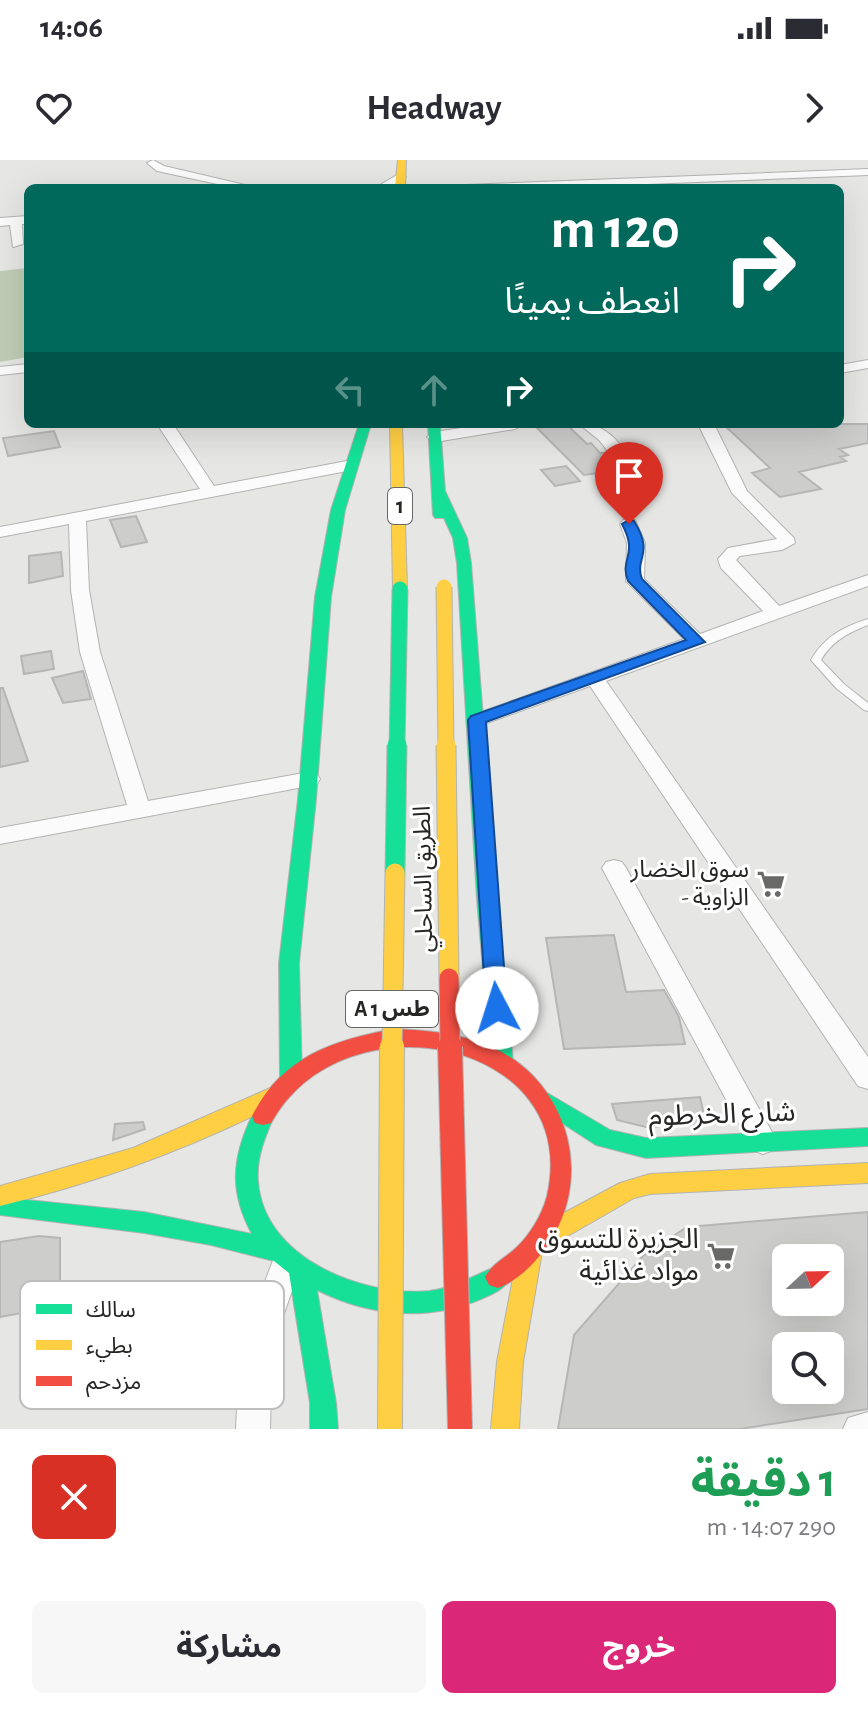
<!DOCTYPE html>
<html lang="ar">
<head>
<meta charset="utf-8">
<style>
	:root { --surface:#fff; --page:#f7f7f7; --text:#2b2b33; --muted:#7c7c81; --accent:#db2777 }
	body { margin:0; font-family:"Alegreya Sans","Noto Sans Arabic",sans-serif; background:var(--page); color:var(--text); direction:rtl; height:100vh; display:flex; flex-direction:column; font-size:30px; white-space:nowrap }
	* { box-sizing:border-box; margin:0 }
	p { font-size:26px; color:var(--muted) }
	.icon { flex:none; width:44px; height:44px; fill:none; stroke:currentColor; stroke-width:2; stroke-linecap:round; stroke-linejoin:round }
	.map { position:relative; height:1269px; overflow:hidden; direction:ltr }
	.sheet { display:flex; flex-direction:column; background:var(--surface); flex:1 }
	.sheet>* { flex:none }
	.hud { position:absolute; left:24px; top:24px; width:820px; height:244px; border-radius:12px; box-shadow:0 8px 32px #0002; direction:rtl; background:#00695c; color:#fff; overflow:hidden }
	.needle { width:52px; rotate:68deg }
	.fabs { position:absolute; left:772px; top:1084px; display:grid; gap:16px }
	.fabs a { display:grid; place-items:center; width:72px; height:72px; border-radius:12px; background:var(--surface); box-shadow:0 8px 32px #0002; font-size:40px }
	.pin { position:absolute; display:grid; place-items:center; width:68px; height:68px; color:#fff; margin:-82px -34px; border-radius:50% 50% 50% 0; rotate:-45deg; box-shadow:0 0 8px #0007 }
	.pin .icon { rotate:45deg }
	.me { position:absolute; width:88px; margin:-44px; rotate:355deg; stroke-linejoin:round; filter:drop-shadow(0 0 6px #0008) }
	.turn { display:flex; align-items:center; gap:28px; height:168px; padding:0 32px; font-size:36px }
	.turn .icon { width:104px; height:104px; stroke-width:2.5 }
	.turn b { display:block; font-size:56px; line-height:68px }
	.lanes { display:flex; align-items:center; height:76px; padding:0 32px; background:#0003; justify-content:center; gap:40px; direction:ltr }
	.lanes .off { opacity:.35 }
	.round { display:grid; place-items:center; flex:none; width:84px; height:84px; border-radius:12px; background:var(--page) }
	.headline { display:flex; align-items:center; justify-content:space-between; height:136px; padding:0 32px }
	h1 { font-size:48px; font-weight:700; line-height:60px; color:#1e9e55 }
	.primary-button { display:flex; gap:16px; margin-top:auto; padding:16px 32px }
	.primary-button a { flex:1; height:92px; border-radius:12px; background:var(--accent); color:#fff; font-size:32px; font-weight:700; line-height:92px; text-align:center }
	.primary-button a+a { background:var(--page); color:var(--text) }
	.status { display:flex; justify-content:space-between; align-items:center; height:56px; padding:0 40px; background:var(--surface); direction:ltr }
	.status svg { height:22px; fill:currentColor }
	header { display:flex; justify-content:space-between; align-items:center; height:104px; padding:0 32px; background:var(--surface); font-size:36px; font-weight:700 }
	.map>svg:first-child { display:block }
</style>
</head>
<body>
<div class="status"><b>14:06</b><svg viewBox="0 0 49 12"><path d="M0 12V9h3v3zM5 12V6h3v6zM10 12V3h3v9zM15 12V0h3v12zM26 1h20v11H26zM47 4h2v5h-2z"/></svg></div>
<header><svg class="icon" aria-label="forward" viewBox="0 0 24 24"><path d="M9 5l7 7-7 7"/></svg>Headway<svg class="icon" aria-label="heart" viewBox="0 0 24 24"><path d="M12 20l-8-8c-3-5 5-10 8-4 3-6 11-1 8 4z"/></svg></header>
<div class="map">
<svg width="868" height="1269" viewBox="0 0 868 1269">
	<rect width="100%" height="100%" fill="#e6e7e5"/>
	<path fill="#c0ccb5" d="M28,108V197L0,202V111Z"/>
	<path fill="#cdcecc" stroke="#b5b6b5" stroke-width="2" fill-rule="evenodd" d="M566,264L587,284L591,283L600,293H605L619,310L584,315L537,268Z
		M723,264H868V283L839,289L848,295L840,297L846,301L799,312L821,329L780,337L752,313L770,308Z
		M54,271L60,287L8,296L3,278Z
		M566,306L580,321L555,326L541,310Z
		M136,356L147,382L121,387L110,360Z
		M61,392L63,416L29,423V396Z
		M51,491L54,509L24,514L21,496Z
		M83,511L91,539L63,543L52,518Z
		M0,528H3L28,601L0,607Z
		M614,775L626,832L664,830L679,857L685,884L564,889L546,778Z
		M700,937L706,964L646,967L617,960L612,944Z
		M143,962L145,969L113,980L115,964Z
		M868,1052V1249L740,1269H558L574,1175L643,1096L687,1067ZM786,1098H830V1142H786ZM786,1186H830V1230H786Z
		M39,1076L60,1078V1146L0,1157V1082Z"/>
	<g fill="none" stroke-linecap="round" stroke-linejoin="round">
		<defs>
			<path id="lane" d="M868,459V465C848,473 832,481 821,500L844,524L868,543V551L864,550L836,528L811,500C824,477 843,467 868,459Z"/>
			<path id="street" d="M153,0L164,6L258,28H236L157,11L147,3Z
				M868,9V15L549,28H459L465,25Z
				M397,15L406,17L389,28H375Z
				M28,56V64H22L23,84L13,87L10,65L0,66V58Z
				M868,200V208L840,213V205Z
				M28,204V212L0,215V207Z
				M157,264H173L214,326L347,301L355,306L347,311L86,361L89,430L100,492L148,641L309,612L317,614L320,619L317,624L309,626L0,684V668L127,645L80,492L71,430L69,364L0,377V367L200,329Z
				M486,264H523L515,269L435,282L427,277L435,272Z
				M579,264C609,264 619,283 636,306L634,309H622L599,280Z
				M698,264H714L747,331L794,378L795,383L782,390L740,396L736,400L779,446L868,415V426L606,521L868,897V929L858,926L590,526L484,564H470L467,560L470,556L684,479L626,421L627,383L620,364L623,360H635L645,383L644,419L700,474L763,451L721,408L718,399L728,388L777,379L732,333Z
				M614,700L622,702L626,708L773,974L777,982L773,990L763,994L753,990L602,708L606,702Z
				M286,1091L297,1095L301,1105L272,1188L270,1269H236L240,1188L275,1095Z
				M868,1252V1269H843L848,1258Z"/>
			<path id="fast" d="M359,264H371L345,350L331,437L316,639L299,803L302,918L299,924L291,927L283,924L280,918L279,803L298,639L315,437L331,350Z
				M428,264H440L445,331L467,378L471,403L497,739L513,902L510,908L502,911L494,908L491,902L477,739L457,403L453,378L444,358H435L433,355Z
				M542,930L610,970L646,978L868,968V986L646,998L596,985L534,945L531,939L534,933Z
				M263,947L271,949L274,956C265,977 256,998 258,1021C263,1098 362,1137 429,1131C455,1128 474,1115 498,1106L507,1109L511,1117C505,1129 493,1134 481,1139C427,1162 369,1156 317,1130L336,1243L338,1269H310V1243L289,1113L274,1101L211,1085L144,1073L0,1055V1041L8,1038L144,1052L252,1074C229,1032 232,998 252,956L255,949Z"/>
			<path id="slow" d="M398,0H406L405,28H395Z
				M390,264H402L407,429L400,433L393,429Z
				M275,926L283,929L286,935L283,941C192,988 99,1022 0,1046V1026L133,988Z
				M868,1003V1023L650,1034L634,1038L552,1085L540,1087L542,1092L523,1202L519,1269H491L497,1202L518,1092L521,1084L533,1082L531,1077L534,1069L620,1023L650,1014Z"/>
			<path id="jam" d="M393,869C426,870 458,873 489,886C556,914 588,991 562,1058C551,1086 527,1117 498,1128L489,1125L485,1117C492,1104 505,1098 516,1088C530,1075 542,1055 547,1036C583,879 343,832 271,963L263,965L255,963L252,956C282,897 331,881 393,869Z"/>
		</defs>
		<use href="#lane" stroke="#b2b3b2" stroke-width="2"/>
		<use href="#street" stroke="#b2b3b2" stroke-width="2"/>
		<use href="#fast" stroke="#b2b3b2" stroke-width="2"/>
		<use href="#slow" stroke="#b2b3b2" stroke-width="2"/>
		<use href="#jam" stroke="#b2b3b2" stroke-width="2"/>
		<use href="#lane" fill="#fbfbfb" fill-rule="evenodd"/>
		<use href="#street" fill="#fbfbfb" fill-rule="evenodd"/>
		<use href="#fast" fill="#16e098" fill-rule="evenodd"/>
		<use href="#slow" fill="#ffcf43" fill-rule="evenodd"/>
		<use href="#jam" fill="#f24e42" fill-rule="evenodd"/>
		<defs>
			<path id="fast-bridge-far1" d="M397,587L400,429"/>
			<path id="fast-bridge" d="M395,713L397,585"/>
			<path id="slow-bridge-far2" d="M444,427L446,587"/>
			<path id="slow-bridge-far1" d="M446,585L449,818
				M392,889L395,713"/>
			<path id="slow-bridge" d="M390,1269L392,887"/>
			<path id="jam-bridge-far1" d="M449,818L450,889"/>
			<path id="jam-bridge" d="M450,887L460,1269"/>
		</defs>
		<use href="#fast-bridge-far1" stroke="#b2b3b2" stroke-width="17" stroke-linecap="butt"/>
		<use href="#fast-bridge" stroke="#b2b3b2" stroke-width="21" stroke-linecap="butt"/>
		<use href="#slow-bridge-far2" stroke="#b2b3b2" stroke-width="17" stroke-linecap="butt"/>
		<use href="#slow-bridge-far1" stroke="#b2b3b2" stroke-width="21" stroke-linecap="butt"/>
		<use href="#slow-bridge" stroke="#b2b3b2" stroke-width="26" stroke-linecap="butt"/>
		<use href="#jam-bridge-far1" stroke="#b2b3b2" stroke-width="21" stroke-linecap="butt"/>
		<use href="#jam-bridge" stroke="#b2b3b2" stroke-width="26" stroke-linecap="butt"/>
		<use href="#fast-bridge-far1" stroke="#16e098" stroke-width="15"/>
		<use href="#fast-bridge" stroke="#16e098" stroke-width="19"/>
		<use href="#slow-bridge-far2" stroke="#ffcf43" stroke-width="15"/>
		<use href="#slow-bridge-far1" stroke="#ffcf43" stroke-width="19"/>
		<use href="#slow-bridge" stroke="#ffcf43" stroke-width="24"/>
		<use href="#jam-bridge-far1" stroke="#f24e42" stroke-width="19"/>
		<use href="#jam-bridge" stroke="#f24e42" stroke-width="24"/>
	</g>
	<path fill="#1a73e8" stroke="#114b97" stroke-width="2" d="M629,360L634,361C655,395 634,397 642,419L705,482L486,562L507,848L504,853H489L486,848L468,560L471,556L686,480L628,421C619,398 639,396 622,364Z"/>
	<defs>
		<symbol id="supermarket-bare" viewBox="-9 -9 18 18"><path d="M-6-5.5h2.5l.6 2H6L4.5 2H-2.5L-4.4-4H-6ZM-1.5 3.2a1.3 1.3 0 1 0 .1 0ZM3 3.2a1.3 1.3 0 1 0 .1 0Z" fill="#696a68" stroke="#fff" stroke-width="2.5" paint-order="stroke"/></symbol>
	</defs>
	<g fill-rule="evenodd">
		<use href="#supermarket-bare" x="751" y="704" width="40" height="40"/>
		<use href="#supermarket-bare" x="701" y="1076" width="40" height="40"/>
	</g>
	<g text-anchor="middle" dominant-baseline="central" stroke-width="6" stroke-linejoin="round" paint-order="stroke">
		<g fill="#fff" stroke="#676866" stroke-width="2">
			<rect x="388" y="328" width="24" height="36" rx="6"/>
			<rect x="346" y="831" width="92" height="36" rx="6"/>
		</g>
		<g font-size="22" font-weight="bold" fill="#262725">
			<text x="400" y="346">1</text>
			<text x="392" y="849">A 1 طس</text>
		</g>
		<g font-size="24" fill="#262725" stroke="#fff" text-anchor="end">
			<text x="749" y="710">سوق الخضار<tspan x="749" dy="28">- الزاوية</tspan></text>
		</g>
		<g font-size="24" fill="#262725" stroke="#fff">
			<text transform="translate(424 719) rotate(-91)">الطريق الساحلي</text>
		</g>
		<g font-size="28" fill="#262725" stroke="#fff">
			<text transform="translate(722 955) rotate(-2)">شارع الخرطوم</text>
		</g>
		<g font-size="28" fill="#262725" stroke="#fff" text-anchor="end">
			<text x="699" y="1080">الجزيرة للتسوق<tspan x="699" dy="32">مواد غذائية</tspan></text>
		</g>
	</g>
	<rect x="20" y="1121" width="264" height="128" rx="12" fill="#fff" stroke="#bebebe" stroke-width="2"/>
	<rect x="36" y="1144" width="36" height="10" fill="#16e098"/>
	<rect x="36" y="1180" width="36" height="10" fill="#ffcf43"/>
	<rect x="36" y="1216" width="36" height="10" fill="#f24e42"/>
	<g font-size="22" fill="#262725">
		<text x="86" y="1157">سالك</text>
		<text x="86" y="1193">بطيء</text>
		<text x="86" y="1229">مزدحم</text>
	</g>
</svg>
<div class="fabs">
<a><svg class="needle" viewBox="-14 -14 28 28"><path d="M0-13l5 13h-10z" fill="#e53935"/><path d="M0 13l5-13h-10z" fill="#7c7c81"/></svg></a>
<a><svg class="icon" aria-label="search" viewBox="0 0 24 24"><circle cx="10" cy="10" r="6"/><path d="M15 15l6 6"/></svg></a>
</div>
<div class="pin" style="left:629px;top:364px;background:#d93025"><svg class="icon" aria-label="arrive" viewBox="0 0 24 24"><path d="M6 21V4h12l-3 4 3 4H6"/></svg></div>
<svg class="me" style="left:497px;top:848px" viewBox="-20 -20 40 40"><circle r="19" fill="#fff"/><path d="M0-13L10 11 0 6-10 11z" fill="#1a73e8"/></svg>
<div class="hud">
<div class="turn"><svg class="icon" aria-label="right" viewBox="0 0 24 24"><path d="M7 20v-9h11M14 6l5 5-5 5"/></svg><div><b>120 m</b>انعطف يمينًا</div></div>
<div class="lanes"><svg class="icon off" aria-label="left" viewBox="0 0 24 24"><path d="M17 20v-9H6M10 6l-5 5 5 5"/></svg><svg class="icon off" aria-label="ahead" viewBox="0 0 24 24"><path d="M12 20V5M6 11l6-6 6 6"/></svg><svg class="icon" aria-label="right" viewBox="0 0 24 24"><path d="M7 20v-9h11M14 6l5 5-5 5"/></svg></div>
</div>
</div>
<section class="sheet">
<div class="headline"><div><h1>1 دقيقة</h1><p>290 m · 14:07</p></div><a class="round" style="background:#d93025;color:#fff"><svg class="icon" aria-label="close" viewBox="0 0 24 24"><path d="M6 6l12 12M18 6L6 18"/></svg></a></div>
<div class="primary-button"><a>خروج</a><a>مشاركة</a></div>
</section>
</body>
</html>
